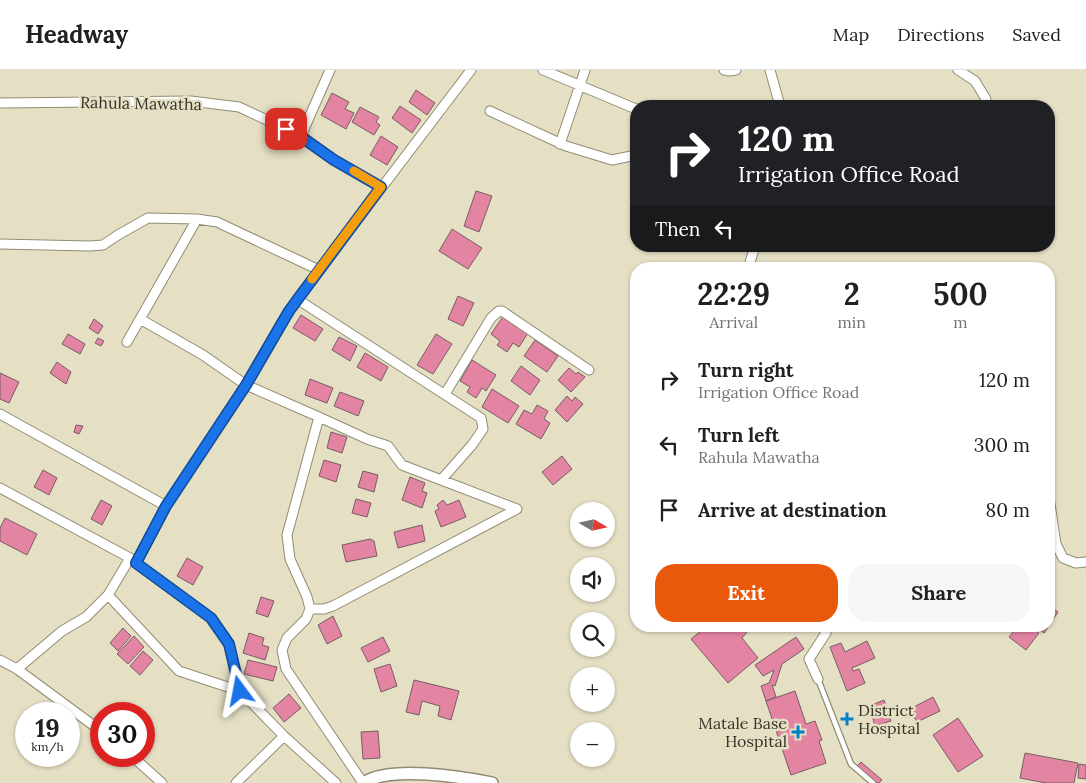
<!DOCTYPE html>
<html lang="en">
<head>
<meta charset="utf-8">
<style>
	:root { --surface:#fff; --page:#f6f6f6; --text:#202124; --muted:#757577; --line:#e0e0e0; --accent:#ea580c }
	body { margin:0; font-family:Lora,serif; background:var(--page); color:var(--text); height:100vh; display:flex; flex-direction:column; font-size:19px; white-space:nowrap }
	* { box-sizing:border-box; margin:0 }
	p { font-size:16px; color:var(--muted) }
	.icon { flex:none; width:28px; height:28px; fill:none; stroke:currentColor; stroke-width:2; stroke-linecap:round; stroke-linejoin:round }
	.map { position:relative; flex:1; overflow:hidden }
	.sheet { position:absolute; left:630px; top:192px; width:425px; height:370px; display:flex; flex-direction:column; background:var(--surface); border-radius:20px; box-shadow:0 1px 4px #0004 }
	.sheet>* { flex:none }
	.top-card { position:absolute; left:630px; top:30px; width:425px; height:152px; border-radius:20px; box-shadow:0 1px 4px #0004; background:#202124; color:#fff; overflow:hidden }
	.needle { width:32px; rotate:99deg }
	.fabs { position:absolute; left:570px; top:432px; display:grid; gap:10px }
	.fabs a { display:grid; place-items:center; width:45px; height:45px; border-radius:50%; background:var(--surface); box-shadow:0 1px 4px #0004; font-size:25px }
	.speed { position:absolute; left:15px; top:632px; display:flex; gap:10px; font-size:25px; font-weight:700; text-align:center }
	.speed>* { display:grid; place-content:center; width:65px; height:65px; border-radius:50%; background:var(--surface); box-shadow:0 1px 4px #0004; line-height:1 }
	.speed small { font-size:12px; font-weight:400 }
	.speed .limit { border:8px solid #d22; background:#fff; color:#111 }
	.pin { position:absolute; display:grid; place-items:center; width:42px; height:42px; color:#fff; margin:-21px; border-radius:10px; box-shadow:0 2px 8px #0006 }
	.me { position:absolute; width:55px; margin:-28px; rotate:347deg; stroke-linejoin:round; filter:drop-shadow(0 0 4px #0008) }
	.turn { display:flex; align-items:center; gap:18px; height:105px; padding:0 25px; font-size:22px }
	.turn .icon { width:65px; height:65px; stroke-width:2.5 }
	.turn b { display:block; font-size:35px; line-height:42px }
	.then { display:flex; align-items:center; height:48px; padding:0 25px; background:#0003; gap:10px; font-size:19px }
	.eta { display:flex; justify-content:space-evenly; align-items:center; height:85px; text-align:center }
	.eta b { font-size:30px; font-weight:700; line-height:35px }
	.action { display:flex; gap:10px; margin-top:auto; padding:10px 25px }
	.action a { flex:1; height:58px; border-radius:20px; background:var(--accent); color:#fff; font-size:20px; font-weight:700; line-height:58px; text-align:center }
	.action a+a { background:var(--page); color:var(--text) }
	ul { padding:0; list-style:none }
	li { display:flex; align-items:center; gap:15px; height:65px; padding:0 25px }
	li div { flex:1 }
	li b { display:block; font-size:19px }
	li em { font-style:normal }
	header { display:flex; align-items:center; gap:30px; box-sizing:border-box; height:70px; padding:0 25px; background:var(--surface); border-bottom:1px solid var(--line) }
	header strong { font-size:24px }
	nav { display:flex; gap:28px; margin-inline-start:auto; font-size:18px }
	.map>svg:first-child { display:block }
</style>
</head>
<body>
<header>
<strong>Headway</strong>
<nav><a>Map</a><a>Directions</a><a>Saved</a></nav>
</header>
<div class="map">
<svg width="1086" height="713" viewBox="0 0 1086 713">
	<rect width="100%" height="100%" fill="#e5dfc4"/>
	<path fill="#e284a2" stroke="#785d64" d="M416,20L435,33L427,45L409,32Z
		M332,23L349,32L345,39L354,43L346,59L321,45Z
		M400,36L421,50L412,63L392,48Z
		M360,37L379,47L376,52L380,55L374,65L352,52Z
		M381,66L398,77L387,95L370,85Z
		M476,121L492,126L479,162L464,156Z
		M452,159L482,178L468,199L439,181Z
		M458,226L474,233L463,256L448,249Z
		M301,245L323,259L315,271L293,258Z
		M504,245L528,263L519,277L513,273L507,282L497,275L500,271L491,264Z
		M94,249L103,256L98,264L89,258Z
		M68,264L85,274L80,284L62,274Z
		M436,264L452,274L433,304L417,295Z
		M339,267L357,276L350,291L332,280Z
		M98,268L104,271L101,276L95,273Z
		M535,270L558,286L547,302L524,286Z
		M365,283L388,297L381,311L357,297Z
		M472,290L496,305L486,321L482,318L476,328L467,322L470,317L460,311Z
		M57,292L71,302L66,314L50,303Z
		M521,296L540,310L530,325L511,311Z
		M569,298L576,304L578,302L585,307L571,322L558,310Z
		M0,303L19,312L9,333L0,329Z
		M310,309L333,318L327,333L305,325Z
		M492,319L519,336L508,353L482,337Z
		M340,322L364,331L358,346L334,336Z
		M567,326L572,331L575,327L583,334L567,352L555,340Z
		M537,335L548,341L544,349L550,353L541,369L516,354L524,340L532,344Z
		M76,355L83,356L79,364L74,362Z
		M331,362L347,367L342,383L327,378Z
		M562,386L572,399L553,415L542,402Z
		M324,390L341,395L336,412L319,406Z
		M43,400L57,408L49,425L34,417Z
		M363,401L378,405L374,422L358,417Z
		M410,407L425,413L422,421L427,423L422,438L402,430Z
		M356,429L371,433L367,447L352,443Z
		M101,430L112,436L102,455L91,449Z
		M443,430L447,435L459,430L466,447L441,457L435,441L439,439L437,435Z
		M5,448L37,464L27,485L0,471V458Z
		M422,455L425,471L398,478L394,462Z
		M370,469L374,471L377,486L346,492L342,475Z
		M187,488L203,497L193,515L177,506Z
		M261,527L274,531L268,547L256,543Z
		M1049,535L1058,542L1044,563L1035,556H1049Z
		M333,546L342,566L327,574L318,555Z
		M707,556H752L742,568L758,588L728,613L691,569Z
		M1018,556H1031L1039,563L1026,580L1009,567Z
		M123,558L131,566L118,581L110,573Z
		M249,563L264,568L262,575L269,577L265,590L243,583Z
		M134,566L144,577L128,594L117,584Z
		M383,567L390,581L368,592L361,578Z
		M796,567L804,579L782,594L775,616L772,615L776,627L766,631L761,616L769,613L774,600L763,606L755,595Z
		M867,571L875,588L852,598L853,601L859,599L865,613L847,621L830,577L841,573L845,582Z
		M143,581L153,590L140,605L130,596Z
		M248,590L277,597L273,611L244,604Z
		M390,594L397,616L381,622L374,599Z
		M414,610L459,621L451,650L438,646L440,636L422,631L419,645L406,642Z
		M795,621L806,654L815,651L822,670L819,671L826,693L791,705L766,631Z
		M289,624L301,638L284,652L273,638Z
		M933,627L940,641L917,652L910,639Z
		M884,630L891,651L875,656L869,636Z
		M958,648L983,686L958,702L933,665Z
		M378,661L380,688L363,689L361,662Z
		M1025,683L1078,693L1074,713H1046L1020,708Z
		M861,692L882,710L879,713H873L856,697Z
		M1079,694L1086,695V709L1078,708Z"/>
	<g fill="none" stroke-linecap="round" stroke-linejoin="round">
		<defs>
			<path id="service" d="M818,609L851,694L873,713"/>
			<path id="minor" d="M543,0L636,39
				M724,0L729,1L736,0
				M770,0L780,36
				M958,0L975,11L986,29
				M0,33L191,31L239,37L301,66L334,90L381,117
				M490,41L566,76L612,90L636,85
				M301,66L330,0
				M560,74L585,0
				M0,174L90,176L103,175L118,165L148,148L197,149L217,152L319,200
				M748,199L755,176
				M297,229L481,348L483,359L472,375L442,409
				M140,249L203,285L246,315L319,347L287,465L290,489L307,527L310,539L306,549L287,568L282,580L286,599L363,713
				M127,272L197,149
				M445,324L491,248L499,241H502L589,300
				M0,344L166,436
				M319,347L367,369L388,376L402,395L517,439
				M0,418L130,488
				M1049,427L1056,474L1063,488L1076,493L1086,492
				M136,493L211,548L229,574L240,621
				M108,525L179,601L240,621L284,666L336,713
				M310,539H324L333,536L517,439
				M0,590L17,599L62,561L86,547L108,525L130,488L136,493L166,436L246,315L281,254L297,229L471,0
				M17,599L101,661
				M818,609L809,589L826,563L822,556
				M132,686L162,713
				M236,713L284,666"/>
			<path id="tertiary" d="M364,713C389,695 462,707 492,713"/>
		</defs>
		<use href="#service" stroke="#928c73" stroke-width="7"/>
		<use href="#minor" stroke="#928c73" stroke-width="11"/>
		<use href="#tertiary" stroke="#928c73" stroke-width="14"/>
		<use href="#service" stroke="#fff" stroke-width="4.5"/>
		<use href="#minor" stroke="#fff" stroke-width="9"/>
		<use href="#tertiary" stroke="#fff" stroke-width="11"/>
	</g>
	<g fill="none" stroke-linecap="round" stroke-linejoin="round">
		<defs>
			<path id="route" d="M240,621L229,574L211,548L136,493L166,436L246,315L289,241L381,117L334,90L300,66L286,59"/>
		</defs>
		<use href="#route" stroke="#114b97" stroke-width="12"/>
		<use href="#route" stroke="#1a73e8" stroke-width="9"/>
		<path stroke="#f59e0b" stroke-width="9" d="M312,209L381,117L354,101"/>
	</g>
	<g fill="#0181c9" stroke="#e5dfc4" stroke-width="2">
		<path d="M844.5 641.5h5v5h5v5h-5v5h-5v-5h-5v-5h5z"/>
		<path d="M795.5 654.5h5v5h5v5h-5v5h-5v-5h-5v-5h5z"/>
	</g>
	<g text-anchor="middle" dominant-baseline="central" stroke-width="5" stroke-linejoin="round" paint-order="stroke">
		<g font-size="16" fill="#353328" stroke="#e5dfc4">
			<text transform="translate(141 33) rotate(1)">Rahula Mawatha</text>
		</g>
		<g font-size="16" fill="#353328" stroke="#e5dfc4" text-anchor="start">
			<text x="858" y="640">District<tspan x="858" dy="18">Hospital</tspan></text>
			<text x="787" y="653" text-anchor="end">Matale Base<tspan x="787" dy="18">Hospital</tspan></text>
		</g>
	</g>
</svg>
<div class="fabs">
<a><svg class="needle" viewBox="-14 -14 28 28"><path d="M0-13l5 13h-10z" fill="#e53935"/><path d="M0 13l5-13h-10z" fill="#757577"/></svg></a>
<a><svg class="icon" aria-label="sound" viewBox="0 0 24 24"><path d="M4 9h4l5-4v14l-5-4H4zM17 9q2 3 0 6"/></svg></a>
<a><svg class="icon" aria-label="search" viewBox="0 0 24 24"><circle cx="10" cy="10" r="6"/><path d="M15 15l6 6"/></svg></a>
<a>+</a>
<a>−</a>
</div>
<div class="speed"><div>19<small>km/h</small></div><div class="limit">30</div></div>
<div class="pin" style="left:286px;top:59px;background:#d93025"><svg class="icon" aria-label="arrive" viewBox="0 0 24 24"><path d="M6 21V4h12l-3 4 3 4H6"/></svg></div>
<svg class="me" style="left:240px;top:621px" viewBox="-20 -20 40 40"><path d="M0-17L14 15 0 8-14 15z" fill="#1a73e8" stroke="#fff" stroke-width="4"/></svg>
<div class="top-card">
<div class="turn"><svg class="icon" aria-label="right" viewBox="0 0 24 24"><path d="M7 20v-9h11M14 6l5 5-5 5"/></svg><div><b>120 m</b>Irrigation Office Road</div></div>
<div class="then">Then<svg class="icon" aria-label="left" viewBox="0 0 24 24"><path d="M17 20v-9H6M10 6l-5 5 5 5"/></svg></div>
</div>
<section class="sheet">
<div class="eta">
<div><b>22:29</b><p>Arrival</p></div>
<div><b>2</b><p>min</p></div>
<div><b>500</b><p>m</p></div>
</div>
<ul>
<li><svg class="icon" aria-label="right" viewBox="0 0 24 24"><path d="M7 20v-9h11M14 6l5 5-5 5"/></svg><div><b>Turn right</b><p>Irrigation Office Road</p></div><em>120 m</em></li>
<li><svg class="icon" aria-label="left" viewBox="0 0 24 24"><path d="M17 20v-9H6M10 6l-5 5 5 5"/></svg><div><b>Turn left</b><p>Rahula Mawatha</p></div><em>300 m</em></li>
<li><svg class="icon" aria-label="arrive" viewBox="0 0 24 24"><path d="M6 21V4h12l-3 4 3 4H6"/></svg><div><b>Arrive at destination</b></div><em>80 m</em></li>
</ul>
<div class="action"><a>Exit</a><a>Share</a></div>
</section>
</div>
</body>
</html>
